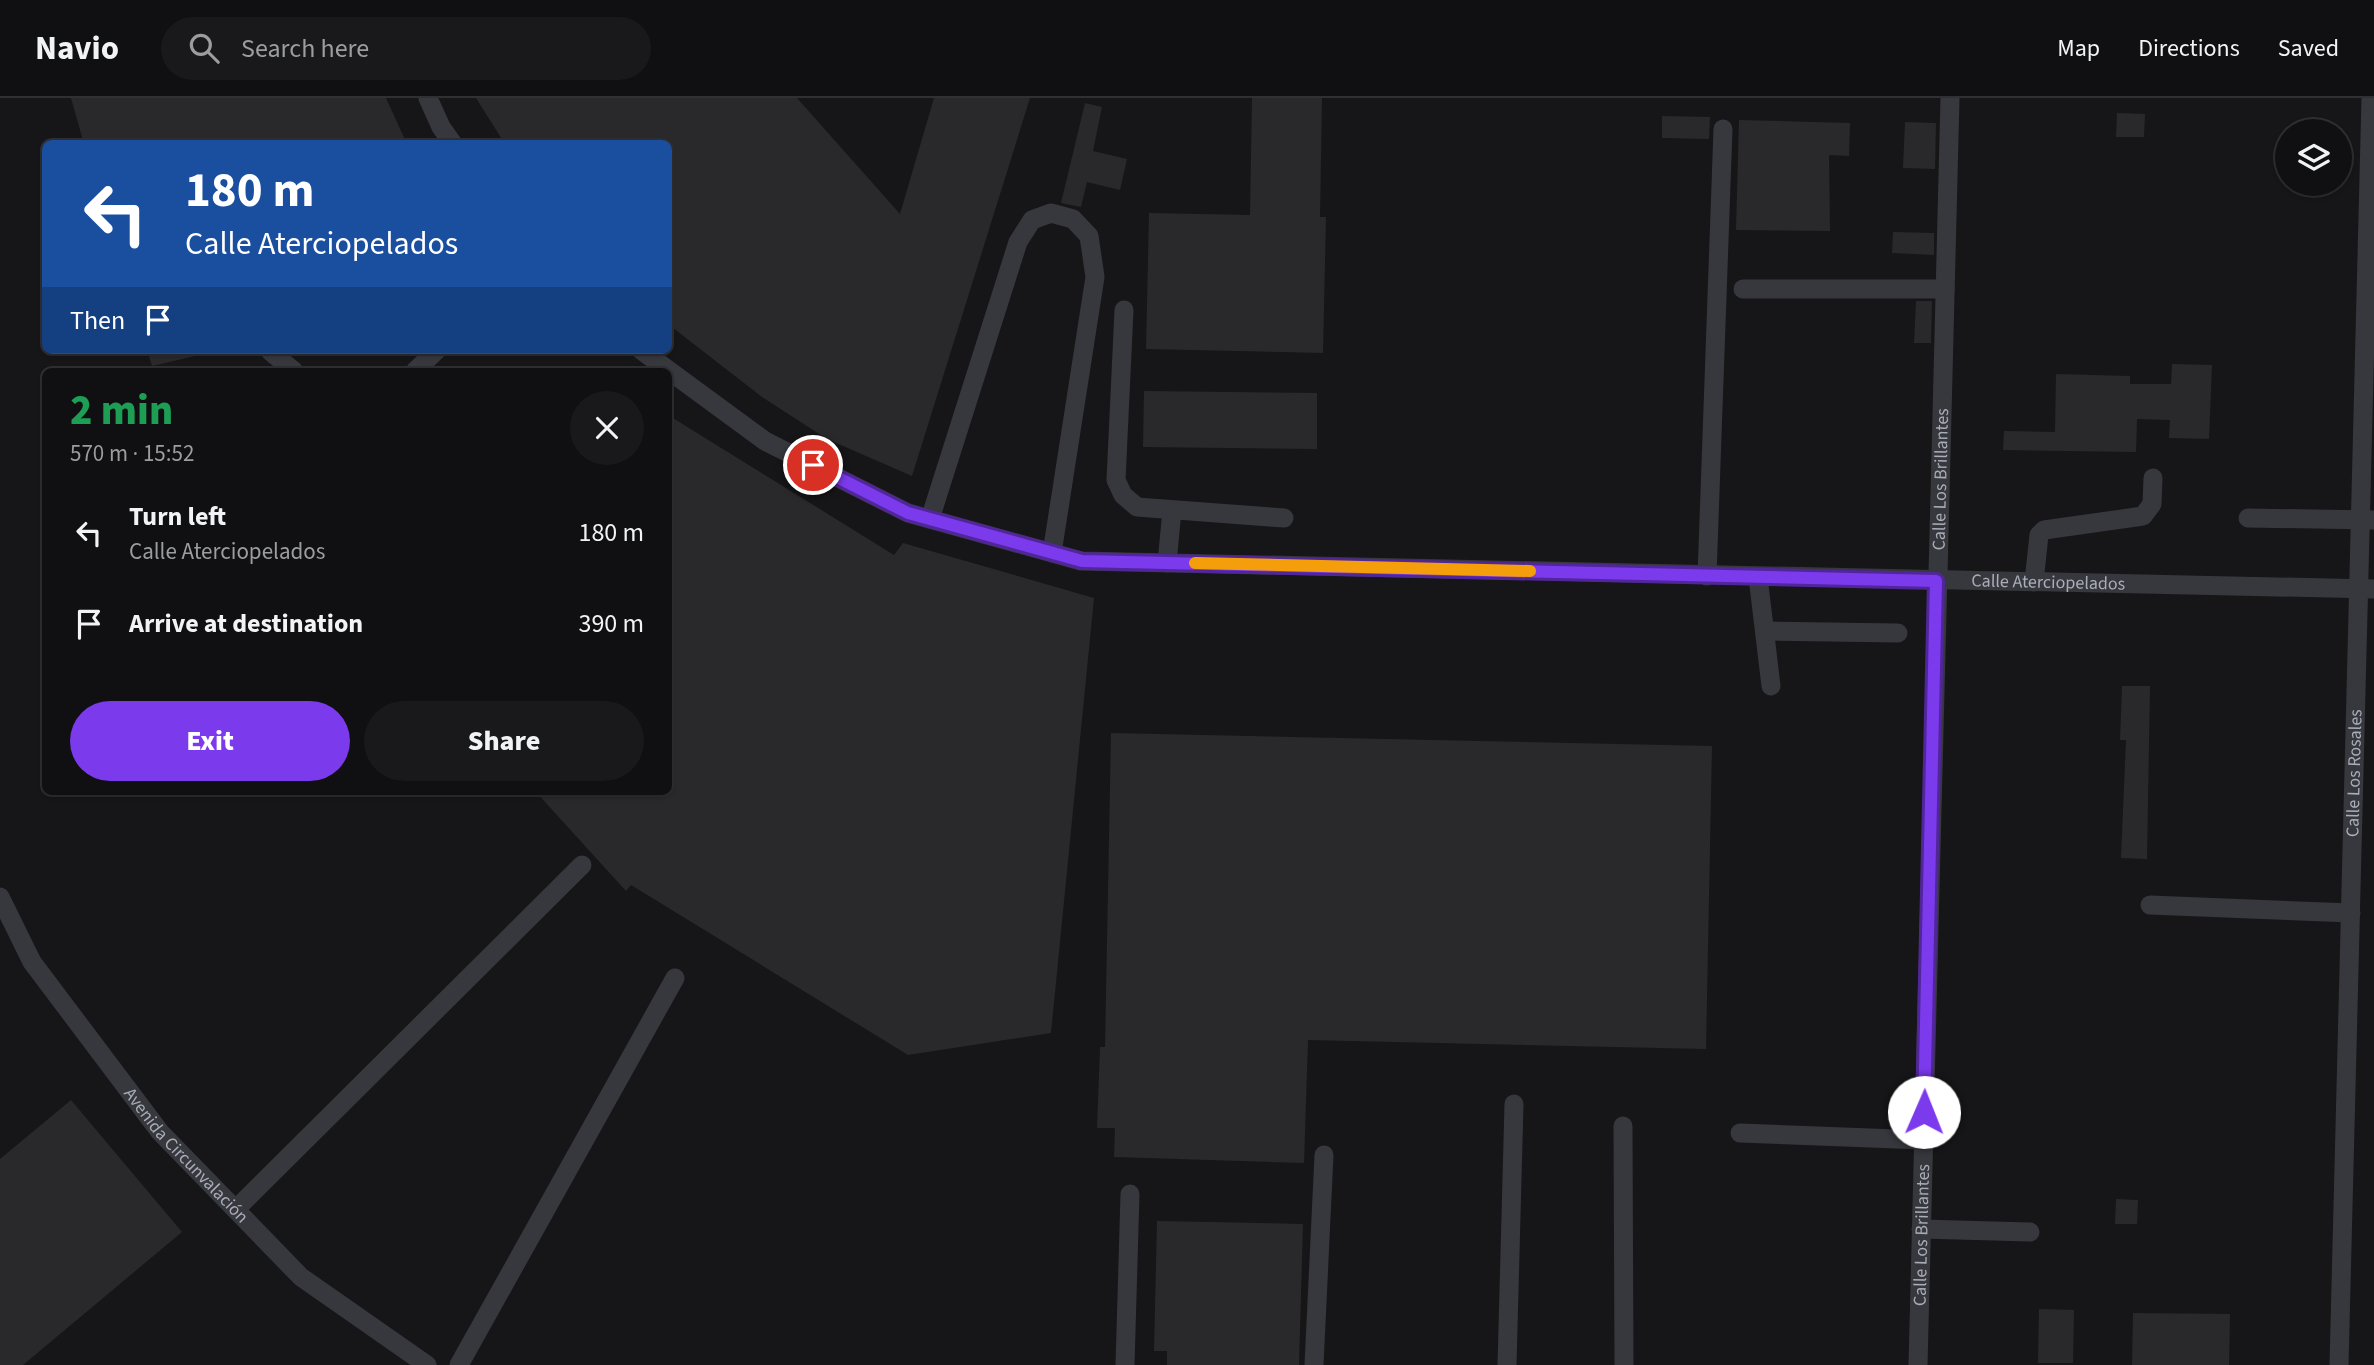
<!DOCTYPE html>
<html lang="en">
<head>
<meta charset="utf-8">
<style>
	:root { --surface:#101012; --page:#19191b; --text:#f1f3f6; --muted:#9c9d9f; --line:#303032; --accent:#7c3aed }
	body { margin:0; font-family:"Source Sans 3",sans-serif; background:var(--page); color:var(--text); height:100vh; display:flex; flex-direction:column; font-size:26px; white-space:nowrap }
	* { box-sizing:border-box; margin:0 }
	p { font-size:23px; color:var(--muted) }
	.icon { flex:none; width:38px; height:38px; fill:none; stroke:currentColor; stroke-width:2; stroke-linecap:round; stroke-linejoin:round }
	.map { position:relative; flex:1; overflow:hidden }
	.drawer { position:absolute; left:42px; top:270px; width:630px; height:427px; display:flex; flex-direction:column; background:var(--surface); border-radius:10px; box-shadow:0 2px 5px #0004,0 0 0 2px var(--line) }
	.drawer>* { flex:none }
	.guide { position:absolute; left:42px; top:42px; width:630px; height:214px; border-radius:10px; box-shadow:0 2px 5px #0004,0 0 0 2px var(--line); background:#1a4fa0; color:#fff; overflow:hidden }
	.fabs { position:absolute; left:2275px; top:21px; display:grid; gap:14px }
	.fabs a { display:grid; place-items:center; width:77px; height:77px; border-radius:50%; background:var(--surface); box-shadow:0 2px 5px #0004,0 0 0 2px var(--line); font-size:35px }
	.pin { position:absolute; display:grid; place-items:center; width:60px; height:60px; color:#fff; margin:-30px; border:4px solid #fff; border-radius:50%; box-shadow:0 2px 7px #0007 }
	.me { position:absolute; width:77px; margin:-38px; rotate:1deg; stroke-linejoin:round; filter:drop-shadow(0 0 5px #0008) }
	.turn { display:flex; align-items:center; gap:24px; height:147px; padding:0 28px; font-size:32px }
	.turn .icon { width:91px; height:91px; stroke-width:2.5 }
	.turn b { display:block; font-size:49px; line-height:60px }
	.then { display:flex; align-items:center; height:66px; padding:0 28px; background:#0003; gap:14px; font-size:26px }
	.round { display:grid; place-items:center; flex:none; width:74px; height:74px; border-radius:37px; background:var(--page) }
	.headline { display:flex; align-items:center; justify-content:space-between; height:119px; padding:0 28px }
	h1 { font-size:42px; font-weight:800; line-height:52px; color:#1e9e55 }
	.primary-button { display:flex; gap:14px; margin-top:auto; padding:14px 28px }
	.primary-button a { flex:1; height:80px; border-radius:42px; background:var(--accent); color:#fff; font-size:28px; font-weight:800; line-height:80px; text-align:center }
	.primary-button a+a { background:var(--page); color:var(--text) }
	ul { padding:0; list-style:none }
	li { display:flex; align-items:center; gap:21px; height:91px; padding:0 28px }
	li div { flex:1 }
	li b { display:block; font-size:26px }
	li em { font-style:normal }
	header { display:flex; align-items:center; gap:42px; box-sizing:border-box; height:98px; padding:0 35px; background:var(--surface); border-bottom:2px solid var(--line) }
	header strong { font-size:33px }
	nav { display:flex; gap:38px; margin-inline-start:auto; font-size:24px }
	.search { width:490px; height:63px; background:var(--page); display:flex; align-items:center; gap:18px; box-sizing:border-box; padding:0 24px; border-radius:38px; color:var(--muted); font-size:26px }
	.map>svg:first-child { display:block }
</style>
</head>
<body>
<header>
<strong>Navio</strong>
<div class="search"><svg class="icon" aria-label="search" viewBox="0 0 24 24"><circle cx="10" cy="10" r="6"/><path d="M15 15l6 6"/></svg>Search here</div>
<nav><a>Map</a><a>Directions</a><a>Saved</a></nav>
</header>
<div class="map">
<svg width="2374" height="1267" viewBox="0 0 2374 1267">
	<rect width="100%" height="100%" fill="#161618"/>
	<path fill="#29292c" d="M71,0H386L407,46H84Z
		M476,0H797L900,116L934,0H1030L912,378L827,341L762,299L668,226V46H505Z
		M1252,0H1322L1320,119H1326L1323,255L1146,251L1149,115L1250,117Z
		M1085,5L1102,9L1093,53L1127,61L1120,92L1087,84L1081,109L1061,105Z
		M2117,15L2145,16L2144,39H2116Z
		M1662,18L1710,19L1709,41L1662,40Z
		M1739,22L1850,25L1849,58L1829,57L1830,133L1736,132Z
		M1905,24L1936,25L1935,71L1903,70Z
		M1893,134L1934,135V157L1892,155Z
		M1916,203H1932L1931,245H1914Z
		M147,252H194L195,258L152,268Z
		M2172,266L2212,267L2209,341L2169,340L2170,322L2137,321L2136,354L2003,352L2004,333L2055,334L2056,276L2130,278V286H2171Z
		M1144,293L1317,295V351L1143,349Z
		M668,317L894,457L903,445L1094,500L1051,935L908,957L631,787L626,793L535,693H668Z
		M2122,588H2150L2147,761L2121,760L2126,642H2120Z
		M1111,635L1712,648L1706,951L1308,942L1304,1065L1114,1059L1115,1030H1097L1100,949H1105Z
		M71,1002L182,1134L23,1267H0V1061Z
		M2116,1101L2138,1102L2137,1126H2115Z
		M1157,1123L1303,1126L1299,1267H1167V1253H1154Z
		M2039,1211L2074,1212L2073,1265H2038Z
		M2133,1215L2230,1216L2229,1267H2132Z"/>
	<g fill="none" stroke-linecap="round" stroke-linejoin="round">
		<g stroke="#37383d" stroke-width="19">
			<path d="M428,0L441,29L453,46"/>
			<path d="M1743,191H1945"/>
			<path d="M1124,212L1116,382L1123,397L1137,409L1284,420"/>
			<path id="s1" d="M641,252L765,343L908,415L1081,463L2374,491"/>
			<path d="M271,254L294,273"/>
			<path d="M415,273L437,252"/>
			<path d="M2248,420L2373,422"/>
			<path d="M930,421L1018,144L1032,122L1051,115L1073,121L1089,138L1095,179L1052,455"/>
			<path d="M1167,465L1172,412"/>
			<path d="M1707,478L1723,31"/>
			<path d="M1758,479L1771,588"/>
			<path d="M2034,484L2039,437L2044,432L2143,418L2152,406L2153,380"/>
			<path d="M1765,533L1898,535"/>
			<path id="s2" d="M0,799L32,864L160,1034L301,1179L427,1267"/>
			<path d="M2150,807L2351,815"/>
			<path d="M1623,1028L1624,1267"/>
			<path d="M1740,1035L1923,1042"/>
			<path d="M236,1111L582,767"/>
			<path d="M1921,1131L2030,1134"/>
			<path d="M459,1267L675,880"/>
			<path d="M1125,1267L1130,1096"/>
			<path d="M1314,1267L1324,1057"/>
			<path d="M1507,1267L1514,1006"/>
			<path id="s3" d="M1918,1267L1950,0"/>
			<path id="s4" d="M2339,1267L2371,0"/>
		</g>
	</g>
	<g fill="none" stroke-linecap="round" stroke-linejoin="round">
		<defs>
			<path id="route" d="M813,367L908,415L1082,463L1936,483L1924,1014"/>
		</defs>
		<use href="#route" stroke="#51269a" stroke-width="18"/>
		<use href="#route" stroke="#7c3aed" stroke-width="12"/>
		<path stroke="#f59e0b" stroke-width="12" d="M1195,465L1530,473"/>
	</g>
	<g text-anchor="middle" dominant-baseline="central" stroke-width="7" stroke-linejoin="round" paint-order="stroke">
		<g font-size="18" fill="#a8adb8" stroke="#111113">
			<text stroke="none"><textPath href="#s3" startOffset="886">Calle Los Brillantes</textPath></text>
			<text stroke="none"><textPath href="#s1" startOffset="1461">Calle Aterciopelados</textPath></text>
			<text stroke="none"><textPath href="#s4" startOffset="592">Calle Los Rosales</textPath></text>
			<text stroke="none"><textPath href="#s2" startOffset="320">Avenida Circunvalación</textPath></text>
			<text stroke="none"><textPath href="#s3" startOffset="130">Calle Los Brillantes</textPath></text>
		</g>
	</g>
</svg>
<div class="fabs">
<a><svg class="icon" aria-label="layers" viewBox="0 0 24 24"><path d="M12 4l9 5-9 5-9-5zM3 14l9 5 9-5"/></svg></a>
</div>
<div class="pin" style="left:813px;top:367px;background:#d93025"><svg class="icon" aria-label="arrive" viewBox="0 0 24 24"><path d="M6 21V4h12l-3 4 3 4H6"/></svg></div>
<svg class="me" style="left:1924px;top:1014px" viewBox="-20 -20 40 40"><circle r="19" fill="#fff"/><path d="M0-13L10 11 0 6-10 11z" fill="#7c3aed"/></svg>
<div class="guide">
<div class="turn"><svg class="icon" aria-label="left" viewBox="0 0 24 24"><path d="M17 20v-9H6M10 6l-5 5 5 5"/></svg><div><b>180 m</b>Calle Aterciopelados</div></div>
<div class="then">Then<svg class="icon" aria-label="arrive" viewBox="0 0 24 24"><path d="M6 21V4h12l-3 4 3 4H6"/></svg></div>
</div>
<section class="drawer">
<div class="headline"><div><h1>2 min</h1><p>570 m · 15:52</p></div><a class="round"><svg class="icon" aria-label="close" viewBox="0 0 24 24"><path d="M6 6l12 12M18 6L6 18"/></svg></a></div>
<ul>
<li><svg class="icon" aria-label="left" viewBox="0 0 24 24"><path d="M17 20v-9H6M10 6l-5 5 5 5"/></svg><div><b>Turn left</b><p>Calle Aterciopelados</p></div><em>180 m</em></li>
<li><svg class="icon" aria-label="arrive" viewBox="0 0 24 24"><path d="M6 21V4h12l-3 4 3 4H6"/></svg><div><b>Arrive at destination</b></div><em>390 m</em></li>
</ul>
<div class="primary-button"><a>Exit</a><a>Share</a></div>
</section>
</div>
</body>
</html>
